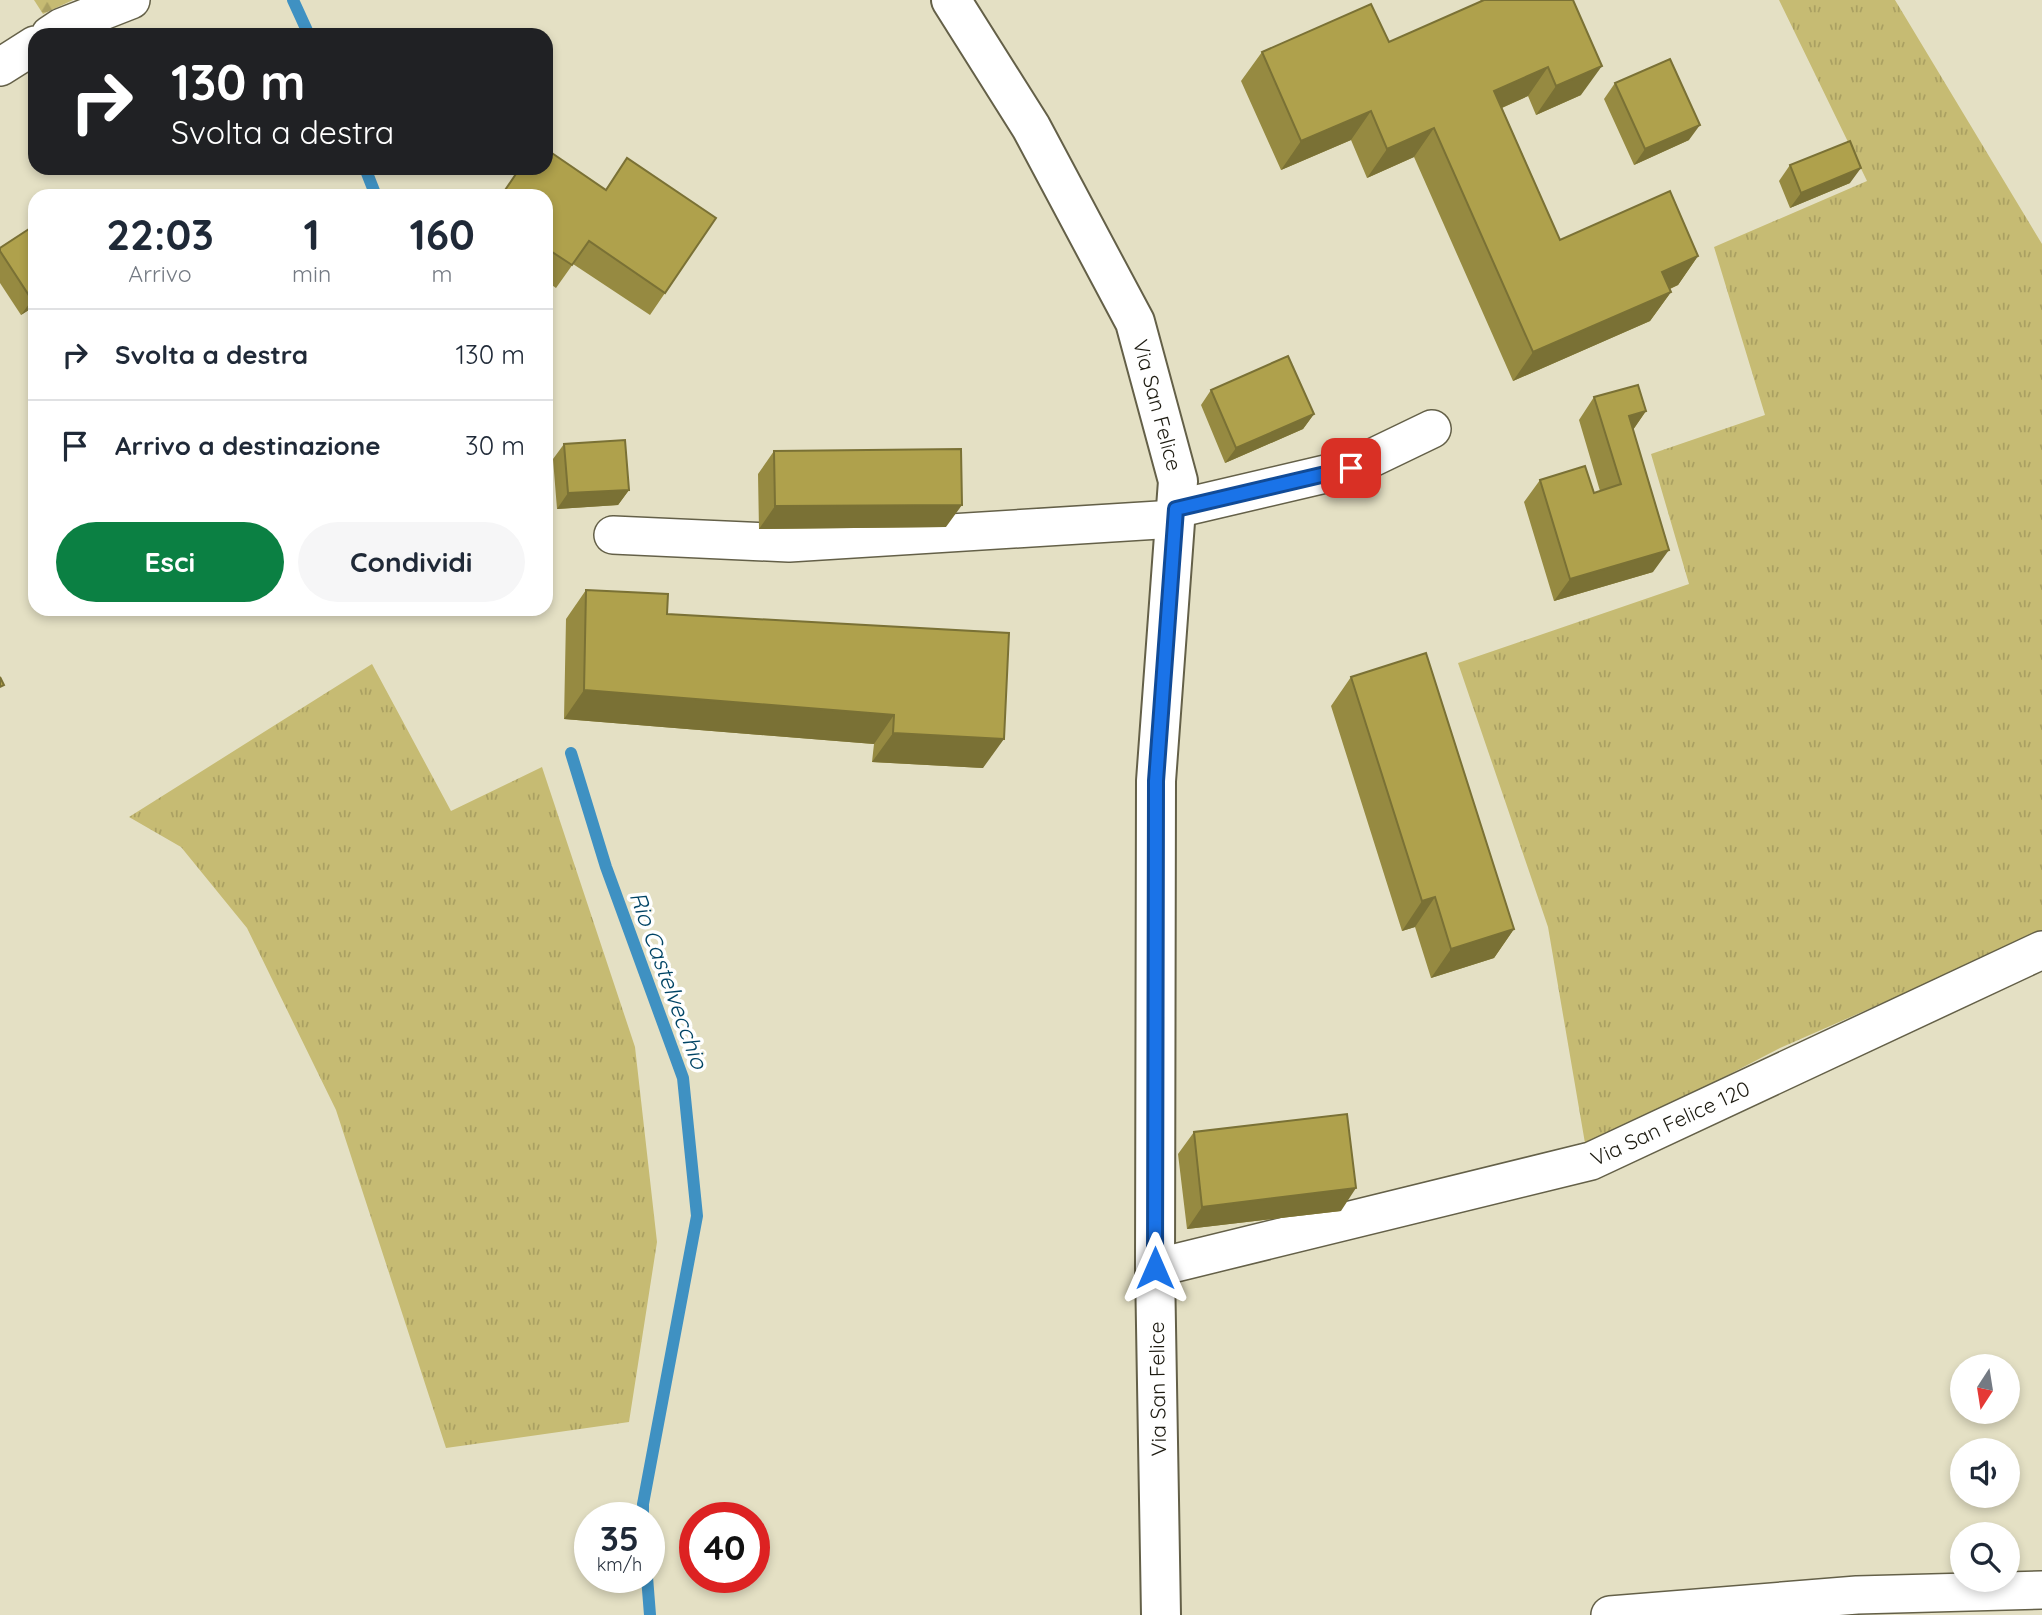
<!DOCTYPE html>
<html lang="it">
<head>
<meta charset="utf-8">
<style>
	:root { --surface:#fff; --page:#f6f6f7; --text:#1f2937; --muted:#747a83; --line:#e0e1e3; --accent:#0b8043 }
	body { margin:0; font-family:Quicksand,sans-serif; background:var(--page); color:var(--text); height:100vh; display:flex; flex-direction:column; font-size:26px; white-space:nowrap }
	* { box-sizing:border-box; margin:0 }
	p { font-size:23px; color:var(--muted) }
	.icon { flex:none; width:38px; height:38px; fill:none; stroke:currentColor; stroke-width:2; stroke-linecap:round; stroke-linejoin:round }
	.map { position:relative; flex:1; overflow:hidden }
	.details { position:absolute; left:28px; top:189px; width:525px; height:427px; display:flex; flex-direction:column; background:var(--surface); border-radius:21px; box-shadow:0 4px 10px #0003 }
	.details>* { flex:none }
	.banner { position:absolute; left:28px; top:28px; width:525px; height:147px; border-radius:21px; box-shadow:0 4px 10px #0003; background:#202124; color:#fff; overflow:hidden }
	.needle { width:46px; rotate:192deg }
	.fabs { position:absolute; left:1950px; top:1354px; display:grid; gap:14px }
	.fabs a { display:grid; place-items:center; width:70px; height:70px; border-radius:50%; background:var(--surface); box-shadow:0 4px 10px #0003; font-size:35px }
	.speed { position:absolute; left:574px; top:1502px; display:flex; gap:14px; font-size:35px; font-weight:700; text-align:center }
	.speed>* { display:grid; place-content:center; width:91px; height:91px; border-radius:50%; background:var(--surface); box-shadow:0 4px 10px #0003; line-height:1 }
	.speed small { font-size:18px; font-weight:400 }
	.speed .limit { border:10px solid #d22; background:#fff; color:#111 }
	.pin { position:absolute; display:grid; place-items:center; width:60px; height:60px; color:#fff; margin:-30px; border-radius:14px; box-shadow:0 4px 10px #0006 }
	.me { position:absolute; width:77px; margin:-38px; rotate:0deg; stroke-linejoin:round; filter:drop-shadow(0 0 5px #0008) }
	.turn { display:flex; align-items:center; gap:24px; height:147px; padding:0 28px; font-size:32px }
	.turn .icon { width:91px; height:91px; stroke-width:2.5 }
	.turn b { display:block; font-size:49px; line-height:60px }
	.eta { display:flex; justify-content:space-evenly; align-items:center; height:119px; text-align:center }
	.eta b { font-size:42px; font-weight:700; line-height:49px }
	.cta { display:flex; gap:14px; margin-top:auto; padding:14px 28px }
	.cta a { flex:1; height:80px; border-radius:42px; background:var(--accent); color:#fff; font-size:28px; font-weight:700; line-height:80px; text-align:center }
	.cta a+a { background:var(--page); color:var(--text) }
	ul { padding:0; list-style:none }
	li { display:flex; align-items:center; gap:21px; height:91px; padding:0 28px; border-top:2px solid var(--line) }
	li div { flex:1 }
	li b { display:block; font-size:26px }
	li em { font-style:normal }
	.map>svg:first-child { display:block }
</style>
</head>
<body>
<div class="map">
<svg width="2042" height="1615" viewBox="0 0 2042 1615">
	<defs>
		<pattern id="grass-tufts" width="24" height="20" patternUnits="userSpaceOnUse" patternTransform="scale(1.75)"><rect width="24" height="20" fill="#c6bb73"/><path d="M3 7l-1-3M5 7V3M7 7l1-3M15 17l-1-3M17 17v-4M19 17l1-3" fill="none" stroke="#aaa062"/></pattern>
		<pattern id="forest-firs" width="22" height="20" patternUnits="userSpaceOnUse" patternTransform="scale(1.75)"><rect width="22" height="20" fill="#c6bb73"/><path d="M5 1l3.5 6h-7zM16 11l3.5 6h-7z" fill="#aaa062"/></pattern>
	</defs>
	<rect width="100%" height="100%" fill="#e4e0c4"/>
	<path fill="url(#grass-tufts)" d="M1779,0H1895L2042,244V933L1780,1048L1586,1149L1548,927L1458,663L1689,584L1651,454L1765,415L1714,247L1867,181Z
		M372,664L451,811L542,767L635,1047L657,1242L629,1422L446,1448L336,1110L247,928L181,847L129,817Z"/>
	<path fill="url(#forest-firs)" d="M34,0H73L43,14Z"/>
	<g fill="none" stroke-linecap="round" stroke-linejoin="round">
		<path stroke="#3f91c2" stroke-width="12" d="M293,0L309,35
			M365,168L376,196
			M571,753L606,867L683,1078L697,1216L643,1504V1517
			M647,1577L650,1615"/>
		<defs>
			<path id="minor" d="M50,35L62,27L131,0
				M0,67L35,45
				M1176,509L1351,468L1432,429
				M613,535L789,543L1175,519
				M1155,1268L1591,1161L2042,950
				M1610,1615L1857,1595L2042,1590"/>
			<path id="tertiary" d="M951,0L1031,127L1135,322L1178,481L1156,781L1155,1268L1161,1615"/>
		</defs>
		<use href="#minor" stroke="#646048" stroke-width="40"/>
		<use href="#tertiary" stroke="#646048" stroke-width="42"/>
		<use href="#minor" stroke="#fff" stroke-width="37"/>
		<use href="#tertiary" stroke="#fff" stroke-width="38"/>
	</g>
	<path fill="#968a41" d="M1480,0H1573L1581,95L1536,115L1528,96L1502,108L1560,240L1698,256L1678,285L1670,289L1671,292L1650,321L1513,381L1414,157L1367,178L1351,140L1281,170L1241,81L1262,52L1389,42L1481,1Z
		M1615,83L1689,140L1634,165L1604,99Z
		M627,158L665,293L650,315L573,264L556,288L546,281V196L606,189Z
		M1790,165L1850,183L1790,208L1779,181Z
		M35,225V306L21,315L0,283V248Z
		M1211,390L1314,414L1303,429L1225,463L1201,405Z
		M1594,397L1646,411L1633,430L1653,572L1554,601L1524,502L1540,480L1594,493L1600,491L1579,420Z
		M564,444L629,490L618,505L557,509L553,459Z
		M774,451L946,527L759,529L758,474Z
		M586,590L667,614L1009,633L983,768L872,762L874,744L564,719L566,619Z
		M1351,677L1514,929L1494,958L1431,978L1415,927L1402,931L1331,706Z
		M1194,1132L1341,1211L1187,1229L1178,1154Z"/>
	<path fill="#7a7135" d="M1602,66L1581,95L1536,115L1556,86Z
		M1548,67L1528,96L1474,120L1494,91Z
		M1371,111L1351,140L1281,170L1301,141Z
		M1700,125L1689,140L1634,165L1645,149Z
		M1434,128L1414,157L1367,178L1387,149Z
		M1861,168L1850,183L1790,208L1801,193Z
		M1698,256L1678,285L1642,301L1662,272Z
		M1671,292L1650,321L1513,381L1533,352Z
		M35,298V306L21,315L32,300Z
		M1646,411L1630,434L1629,416Z
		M1314,414L1303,429L1225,463L1236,448Z
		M629,490L618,505L557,509L568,493Z
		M962,505L946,527L759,529L775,506Z
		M1669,550L1653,572L1554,601L1570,579Z
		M584,690L894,715L874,744L564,719Z
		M893,733L1004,739L983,768L872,762Z
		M1435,897L1415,927L1402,931L1422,901Z
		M1514,929L1494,958L1431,978L1451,949Z
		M1356,1188L1341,1211L1187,1229L1202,1207Z"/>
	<path fill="#afa14c" stroke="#7a7135" stroke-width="2" d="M1484,0H1573L1602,66L1556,86L1548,67L1494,91L1560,240L1670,191L1698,256L1662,272L1671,292L1533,352L1434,128L1387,149L1371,111L1301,141L1262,52L1371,4L1389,42Z
		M1670,59L1700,125L1645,149L1615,83Z
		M1850,141L1861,168L1801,193L1790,165Z
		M546,149L606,190L627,158L716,218L665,293L589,241L572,265L546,248V196H501L520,168H546Z
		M35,225V298L32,300L0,251V248Z
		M1288,356L1314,414L1236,448L1211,390Z
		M1638,385L1646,411L1629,416L1669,550L1570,579L1540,480L1585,466L1594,493L1621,484L1594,397Z
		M625,440L629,490L568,493L564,444Z
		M961,449L962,505L775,506L774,451Z
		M586,590L668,594L667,614L1009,633L1004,739L893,733L894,715L584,690Z
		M1426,653L1514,929L1451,949L1435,897L1422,901L1351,677Z
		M0,677L4,685L0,687Z
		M1347,1114L1356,1188L1202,1207L1194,1132Z"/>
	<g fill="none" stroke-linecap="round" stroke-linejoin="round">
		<defs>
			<path id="route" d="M1155,1268L1156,781L1176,509L1351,468"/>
		</defs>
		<use href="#route" stroke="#114b97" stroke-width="18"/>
		<use href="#route" stroke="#1a73e8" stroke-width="12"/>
	</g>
	<g text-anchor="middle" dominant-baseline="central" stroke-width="7" stroke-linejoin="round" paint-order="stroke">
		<g font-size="21" fill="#1d1b11" stroke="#fff">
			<text transform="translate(1158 405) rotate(75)">Via San Felice</text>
			<text transform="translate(1670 1123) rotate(-25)">Via San Felice 120</text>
			<text transform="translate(1157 1389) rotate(-91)">Via San Felice</text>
		</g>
		<g font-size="23" font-style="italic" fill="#004465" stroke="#fff">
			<text transform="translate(669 980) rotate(70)">Rio Castelvecchio</text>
		</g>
	</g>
</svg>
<div class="fabs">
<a><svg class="needle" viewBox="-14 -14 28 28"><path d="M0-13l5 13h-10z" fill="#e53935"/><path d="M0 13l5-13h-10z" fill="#747a83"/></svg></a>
<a><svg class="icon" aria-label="sound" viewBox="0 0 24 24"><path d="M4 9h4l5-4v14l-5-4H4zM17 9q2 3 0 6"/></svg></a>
<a><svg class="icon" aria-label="search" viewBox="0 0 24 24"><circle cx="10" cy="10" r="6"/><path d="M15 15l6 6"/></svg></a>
</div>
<div class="speed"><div>35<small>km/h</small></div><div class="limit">40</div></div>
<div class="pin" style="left:1351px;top:468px;background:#d93025"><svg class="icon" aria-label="arrive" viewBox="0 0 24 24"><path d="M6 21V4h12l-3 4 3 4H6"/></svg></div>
<svg class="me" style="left:1155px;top:1268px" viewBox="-20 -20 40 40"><path d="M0-17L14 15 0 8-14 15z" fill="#1a73e8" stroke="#fff" stroke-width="4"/></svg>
<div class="banner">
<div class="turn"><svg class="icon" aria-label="right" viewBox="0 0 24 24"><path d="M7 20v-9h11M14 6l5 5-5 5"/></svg><div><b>130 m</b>Svolta a destra</div></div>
</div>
<section class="details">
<div class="eta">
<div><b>22:03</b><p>Arrivo</p></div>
<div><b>1</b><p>min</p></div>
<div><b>160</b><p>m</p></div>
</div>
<ul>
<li><svg class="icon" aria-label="right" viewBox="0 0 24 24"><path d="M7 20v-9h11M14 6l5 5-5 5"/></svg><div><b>Svolta a destra</b></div><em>130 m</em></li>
<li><svg class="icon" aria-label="arrive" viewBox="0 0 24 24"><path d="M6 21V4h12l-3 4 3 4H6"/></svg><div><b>Arrivo a destinazione</b></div><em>30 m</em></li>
</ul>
<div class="cta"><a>Esci</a><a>Condividi</a></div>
</section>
</div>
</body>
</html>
